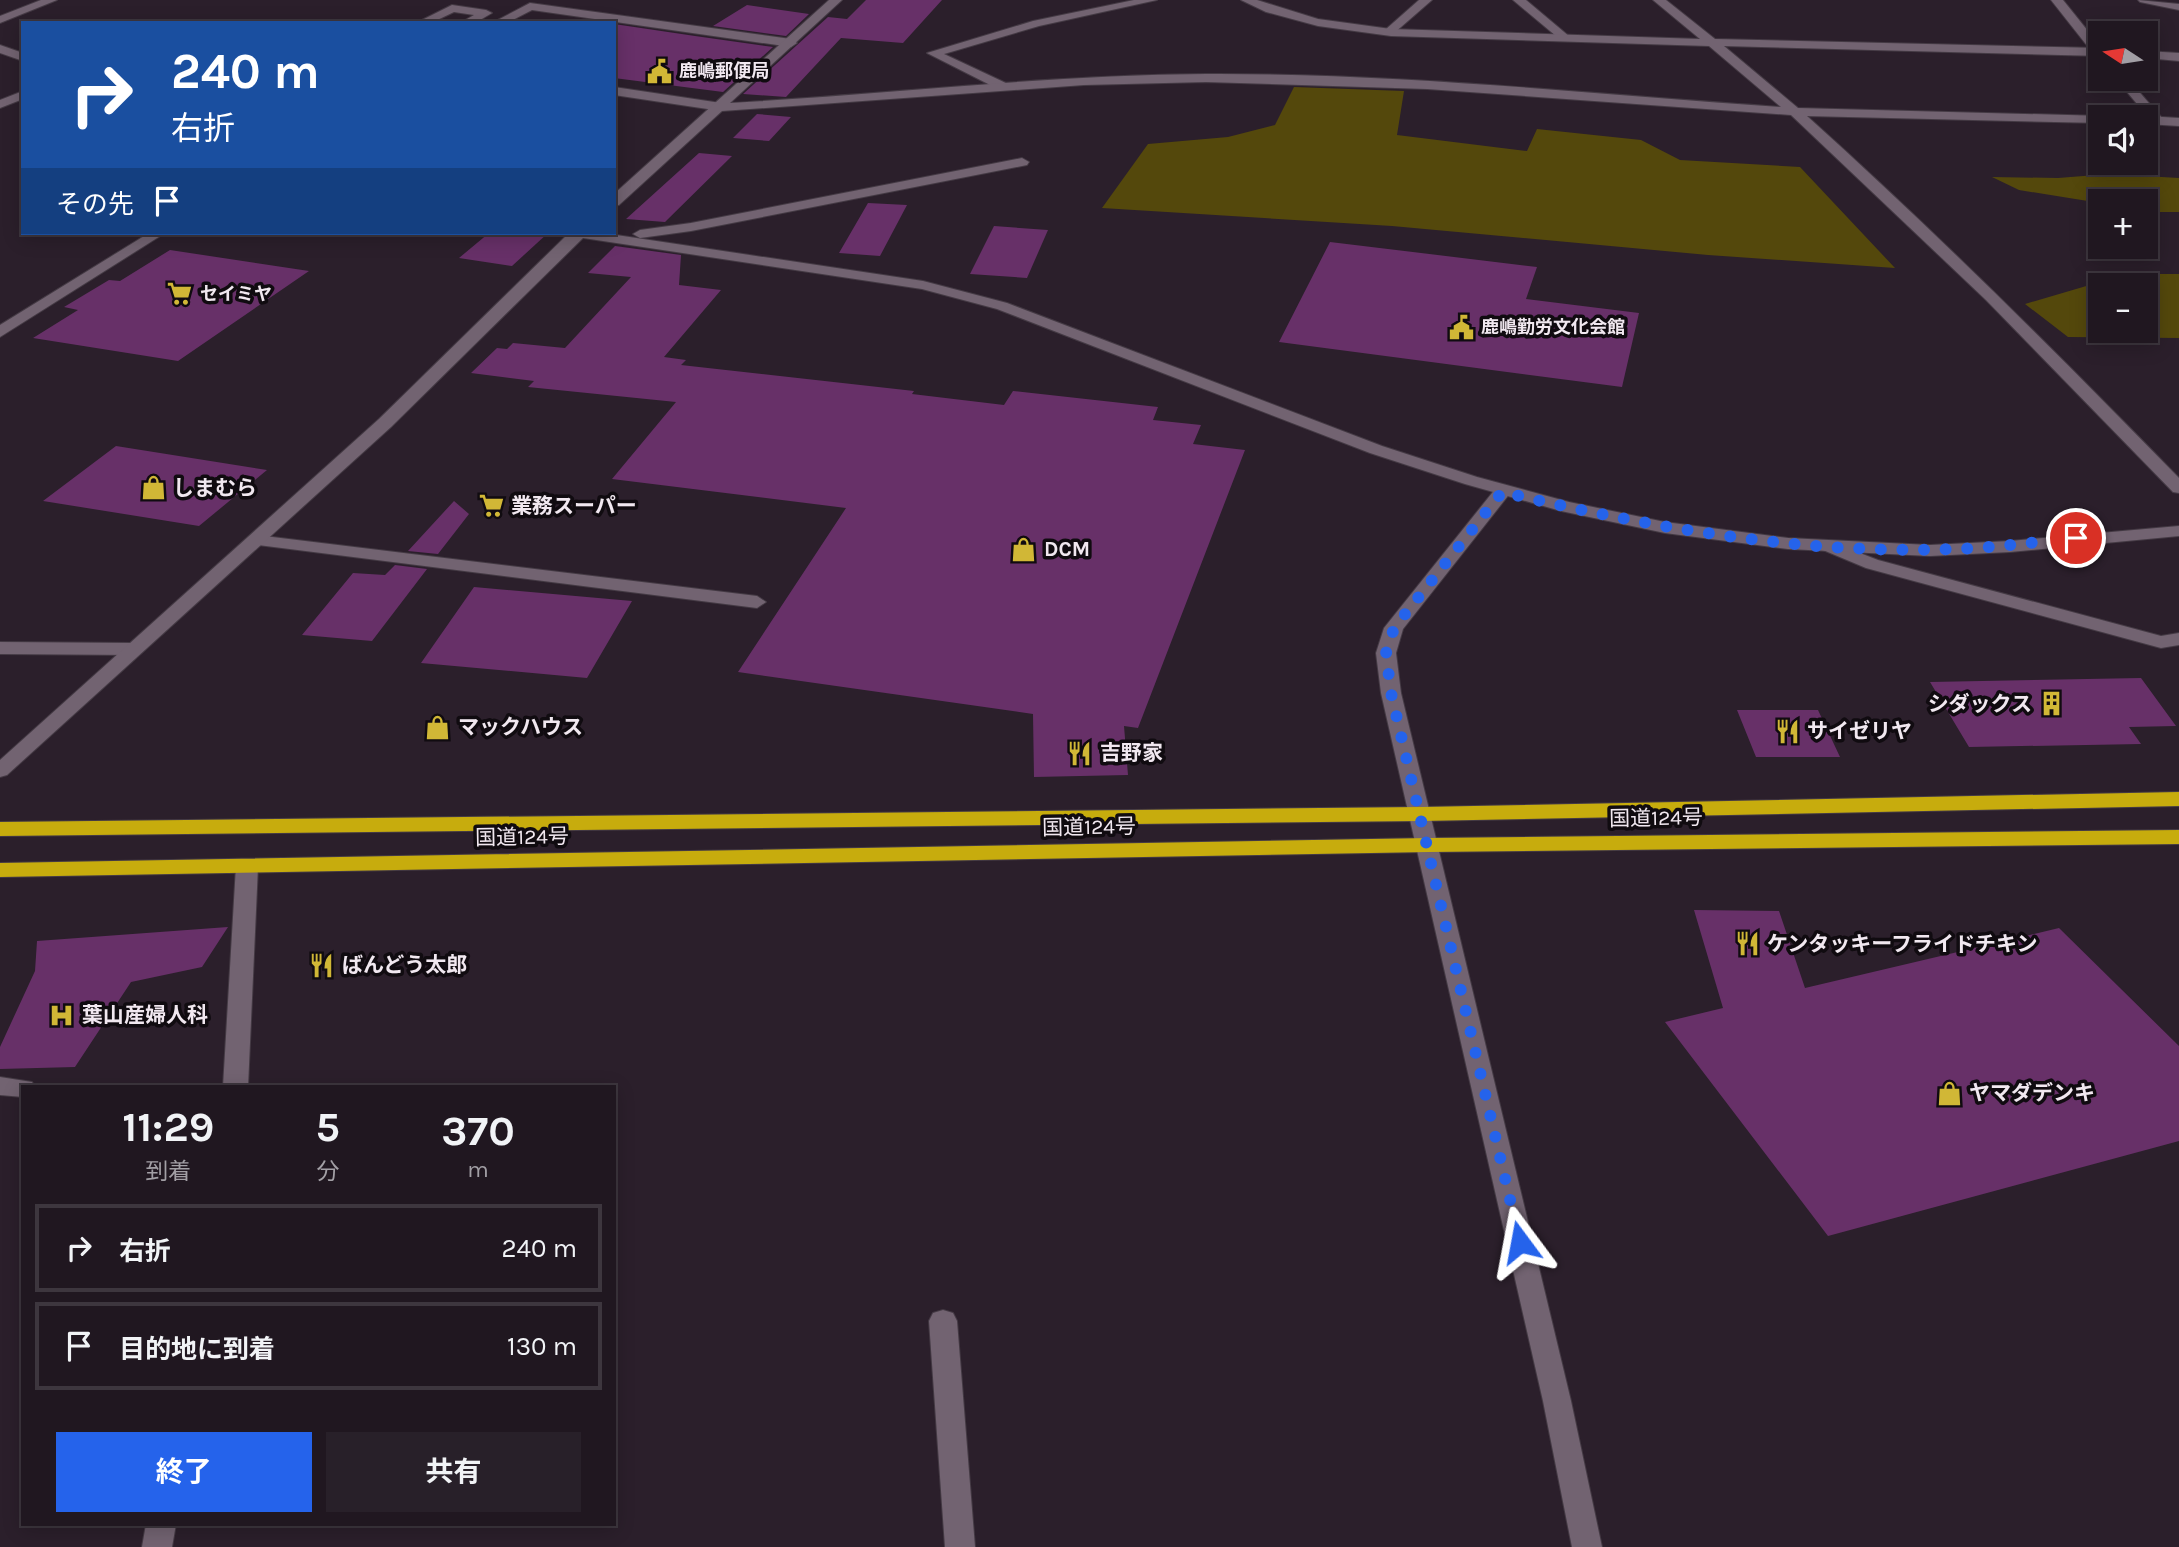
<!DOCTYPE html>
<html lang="ja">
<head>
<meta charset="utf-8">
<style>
	:root { --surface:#201720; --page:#282029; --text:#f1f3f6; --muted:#a29fa5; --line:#3d363e; --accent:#2563eb }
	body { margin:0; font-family:Karla,"Noto Sans JP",sans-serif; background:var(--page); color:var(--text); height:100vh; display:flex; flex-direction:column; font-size:26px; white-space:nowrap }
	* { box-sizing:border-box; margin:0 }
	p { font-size:23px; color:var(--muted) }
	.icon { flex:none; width:38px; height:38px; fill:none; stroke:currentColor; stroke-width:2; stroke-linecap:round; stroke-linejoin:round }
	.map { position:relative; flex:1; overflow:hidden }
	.panel { position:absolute; left:21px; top:1085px; width:595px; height:441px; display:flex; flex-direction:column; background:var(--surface); border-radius:0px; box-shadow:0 4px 18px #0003,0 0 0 2px var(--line) }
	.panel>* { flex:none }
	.top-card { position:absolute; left:21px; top:21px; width:595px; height:214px; border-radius:0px; box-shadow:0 4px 18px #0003,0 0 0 2px var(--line); background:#1a4fa0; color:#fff; overflow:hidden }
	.needle { width:46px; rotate:282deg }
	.fabs { position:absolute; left:2088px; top:21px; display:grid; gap:14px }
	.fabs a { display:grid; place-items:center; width:70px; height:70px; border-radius:0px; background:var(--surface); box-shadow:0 4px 18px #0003,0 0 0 2px var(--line); font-size:35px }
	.pin { position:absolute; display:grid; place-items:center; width:60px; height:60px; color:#fff; margin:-30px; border:4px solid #fff; border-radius:50%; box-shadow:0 2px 7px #0007 }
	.me { position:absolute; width:77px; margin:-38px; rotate:347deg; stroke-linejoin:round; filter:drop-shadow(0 0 5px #0008) }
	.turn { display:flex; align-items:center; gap:24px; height:147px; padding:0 35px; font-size:32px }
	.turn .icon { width:91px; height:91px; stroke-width:2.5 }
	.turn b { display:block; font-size:49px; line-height:60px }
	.then { display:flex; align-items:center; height:66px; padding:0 35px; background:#0003; gap:14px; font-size:26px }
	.eta { display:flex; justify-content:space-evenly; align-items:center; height:119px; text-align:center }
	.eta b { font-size:42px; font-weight:700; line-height:49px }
	.cta { display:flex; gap:14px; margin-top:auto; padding:14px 35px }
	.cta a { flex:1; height:80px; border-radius:0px; background:var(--accent); color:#fff; font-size:28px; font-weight:700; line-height:80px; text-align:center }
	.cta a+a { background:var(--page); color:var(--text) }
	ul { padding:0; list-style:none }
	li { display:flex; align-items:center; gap:21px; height:88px; margin:0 14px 10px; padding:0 21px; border:4px solid var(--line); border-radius:0px }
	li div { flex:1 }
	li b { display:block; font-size:26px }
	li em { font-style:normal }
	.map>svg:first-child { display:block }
</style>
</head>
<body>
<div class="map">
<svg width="2179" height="1547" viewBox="0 0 2179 1547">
	<rect width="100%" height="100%" fill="#2b1f2b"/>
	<path fill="#54480c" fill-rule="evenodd" d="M1294,87L1404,91L1397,135L1527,151L1537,129L1641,140L1680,160L1800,167L1895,268L1708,255L1392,226L1102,208L1148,144L1228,137L1275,125Z
		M2109,174L2179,178V212H2146V201H2100V203L2019,190L1992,177L2058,178Z
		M2127,274H2179V338L2068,337L2025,304ZM2100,285H2146V331H2100Z"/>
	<path fill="#673068" d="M866,0H942L903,43L841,38L786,97L743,94L828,17L847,19Z
		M747,5L809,14L786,36L713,26Z
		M614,24L695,36L773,47L723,92L614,78Z
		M757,114L791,117L769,141L733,138Z
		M699,153L732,156L665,222L626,219Z
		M868,203L907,205L880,256L839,253Z
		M994,226L1048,230L1027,278L970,274Z
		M489,233H548L512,266L459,258Z
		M1330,242L1537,267L1526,299L1639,313L1622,387L1279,342Z
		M615,246L681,255L679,285L721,290L664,357L686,360L681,365L914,391L912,394L1004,405L1013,391L1158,407L1153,420L1201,425L1193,444L1245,450L1138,728L1124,726L1128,775L1034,777L1033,714L738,672L846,508L612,479L676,402L528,387L534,381L471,373L497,348L507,349L513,343L565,348L631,277L588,273Z
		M170,250L309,271L178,361L33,338L78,310L64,307L109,280L120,281Z
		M116,446L267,470L199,526L43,501Z
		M454,501L469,514L438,554L408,551Z
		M395,565L427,569L372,641L302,635L353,573L385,575Z
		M474,587L632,601L587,678L421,663Z
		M2141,678L2176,726L2129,727L2141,744L1969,747L1930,682Z
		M1737,710H1818L1840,757H1756Z
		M1694,910L1779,911L1805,988L2059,928L2179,1046V1141L1828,1236L1665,1022L1723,1008Z
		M228,927L202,967L131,982L75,1067L0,1069V1047L35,971L37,941Z"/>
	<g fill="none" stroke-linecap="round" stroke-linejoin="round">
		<defs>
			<path id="street" d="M41,0H57L0,23V16Z
				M1134,0H1157L1039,26L944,54L1008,84V90H1000L927,53L1033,21Z
				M1419,0H1432L1393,34H1385V30Z
				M1513,0H1526L1570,37V41H1562Z
				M2051,0H2063L2100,46V58L2096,57Z
				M2138,0L2179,4V10L2140,2Z
				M530,3L791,39L797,43L791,47L532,10L507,23H492Z
				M452,5L486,10L492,13L475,23H460L474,15L454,12L431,23H416Z
				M2116,79H2128L2162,118V124H2154Z
				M614,87L721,103L727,107L721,111L614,95Z
				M23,91V99L0,108V100Z
				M1022,158L1029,162L1027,165L691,231L640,238L633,234L640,230L691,223Z
				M149,233H165L0,337V325Z
				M1502,487L1511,492L1403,629L1396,653L1401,693L1571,1401L1602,1547H1572L1543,1401L1381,693L1376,653L1384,628L1496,488Z
				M256,535L757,596L766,602L757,608L250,544L247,540L250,536Z
				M1829,541L1878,560L2161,636L2179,633V645L2161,648L1866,568L1823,550L1820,546Z
				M0,642L135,643L145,649L135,655L0,654Z
				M247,859L255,861L258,866L248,1087H223L236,866L239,861Z
				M0,1077L32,1082L35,1087H23V1097L0,1095Z
				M943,1310L953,1313L957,1321L975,1547H945L929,1321L933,1313Z
				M146,1524H176L172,1547H142Z"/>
			<path id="secondary" d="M829,0H842L730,103C889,94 1047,75 1206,74C1398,73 1590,94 1781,107L1709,46L1391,36L1318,26L1266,12L1241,0H1257L1318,19L1391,29L1700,39L1653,0H1666L1715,39L2100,48V56L1724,46L1798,108L2104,116L2100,117V123L1807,116C1936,232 2058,354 2179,478V493L2173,492L1986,300L1791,115L1427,89L1206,82L1084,85L722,111L619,205L614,206V194Z
				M0,45L23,53V61L0,53Z
				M2146,51L2179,53V61L2146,58Z
				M2146,116L2179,118V126L2146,124V117H2142Z
				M569,233H603L923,281L1007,303L1382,446L1477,477L1569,502L1665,522L1788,538L1930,545L2010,541L2179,526V536L2010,552L1930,556L1788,549L1665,533L1561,511L1465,484L1370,453L997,309L922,289L583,238L391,427L7,775L0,777V760L379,419Z"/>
			<path id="highway" d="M2179,792V806L1421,821L0,836V822L1421,807Z
				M2179,830V844L1429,852L0,877V863L1429,838Z"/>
		</defs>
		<use href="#street" stroke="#443a44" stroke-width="2"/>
		<use href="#secondary" stroke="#443a44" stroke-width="2"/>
		<use href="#highway" stroke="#443a44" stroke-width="2"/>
		<use href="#street" fill="#726371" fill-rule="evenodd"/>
		<use href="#secondary" fill="#726371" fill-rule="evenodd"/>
		<use href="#highway" fill="#c7ac0d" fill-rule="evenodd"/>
	</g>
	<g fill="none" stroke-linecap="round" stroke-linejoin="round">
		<path stroke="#2563eb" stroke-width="12" stroke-dasharray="0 21.6" d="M1520,1242L1391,693L1386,653L1394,628L1502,492C1650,527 1801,555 1954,549C1994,548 2035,542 2076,538"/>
	</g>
	<defs>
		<symbol id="civic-bare" viewBox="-9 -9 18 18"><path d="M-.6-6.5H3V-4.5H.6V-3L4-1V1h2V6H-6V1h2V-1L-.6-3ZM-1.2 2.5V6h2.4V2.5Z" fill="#d1b736" stroke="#100b10" stroke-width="2.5" paint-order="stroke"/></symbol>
		<symbol id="supermarket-bare" viewBox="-9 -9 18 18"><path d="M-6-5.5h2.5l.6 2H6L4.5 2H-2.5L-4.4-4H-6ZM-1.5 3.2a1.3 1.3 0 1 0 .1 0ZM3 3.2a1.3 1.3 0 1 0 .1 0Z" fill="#d1b736" stroke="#100b10" stroke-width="2.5" paint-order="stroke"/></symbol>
		<symbol id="shop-bare" viewBox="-9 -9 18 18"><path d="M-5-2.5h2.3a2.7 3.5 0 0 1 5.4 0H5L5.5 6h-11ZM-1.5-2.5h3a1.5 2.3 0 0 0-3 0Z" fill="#d1b736" stroke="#100b10" stroke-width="2.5" paint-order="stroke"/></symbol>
		<symbol id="building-bare" viewBox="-9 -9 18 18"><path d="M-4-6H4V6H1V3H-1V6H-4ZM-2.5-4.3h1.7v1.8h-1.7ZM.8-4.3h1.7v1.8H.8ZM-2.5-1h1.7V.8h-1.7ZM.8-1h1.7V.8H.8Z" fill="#d1b736" stroke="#100b10" stroke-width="2.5" paint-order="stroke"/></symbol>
		<symbol id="restaurant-bare" viewBox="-9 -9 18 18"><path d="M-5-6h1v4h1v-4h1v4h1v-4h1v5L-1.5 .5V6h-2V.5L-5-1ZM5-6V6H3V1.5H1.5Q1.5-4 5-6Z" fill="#d1b736" stroke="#100b10" stroke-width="2.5" paint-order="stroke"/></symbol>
		<symbol id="hospital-bare" viewBox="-9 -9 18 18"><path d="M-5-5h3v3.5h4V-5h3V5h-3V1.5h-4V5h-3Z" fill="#d1b736" stroke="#100b10" stroke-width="2.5" paint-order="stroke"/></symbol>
	</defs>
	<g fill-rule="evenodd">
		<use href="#civic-bare" x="642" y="54" width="35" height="35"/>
		<use href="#supermarket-bare" x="162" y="276" width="35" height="35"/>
		<use href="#civic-bare" x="1444" y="310" width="35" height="35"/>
		<use href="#shop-bare" x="136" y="470" width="35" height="35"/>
		<use href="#supermarket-bare" x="474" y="488" width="35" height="35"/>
		<use href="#shop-bare" x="1006" y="532" width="35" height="35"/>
		<use href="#building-bare" x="2034" y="686" width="35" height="35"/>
		<use href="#shop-bare" x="420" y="710" width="35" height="35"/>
		<use href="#restaurant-bare" x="1770" y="714" width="35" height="35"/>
		<use href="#restaurant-bare" x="1062" y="736" width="35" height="35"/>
		<use href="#restaurant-bare" x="1730" y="926" width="35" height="35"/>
		<use href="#restaurant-bare" x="304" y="948" width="35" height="35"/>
		<use href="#hospital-bare" x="44" y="998" width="35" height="35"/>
		<use href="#shop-bare" x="1932" y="1076" width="35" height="35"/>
	</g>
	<g text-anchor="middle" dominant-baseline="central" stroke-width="7" stroke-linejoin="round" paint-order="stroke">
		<g font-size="18" font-weight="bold" fill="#f1e8f0" stroke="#100b10" text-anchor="start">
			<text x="679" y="71">鹿嶋郵便局</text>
			<text x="200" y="294">セイミヤ</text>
			<text x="1481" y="327">鹿嶋勤労文化会館</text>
		</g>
		<g font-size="21" font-weight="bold" fill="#f1e8f0" stroke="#100b10" text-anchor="start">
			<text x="173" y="488">しまむら</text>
			<text x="511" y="506">業務スーパー</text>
			<text x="1044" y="549">DCM</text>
			<text x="2032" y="704" text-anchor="end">シダックス</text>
			<text x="458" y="727">マックハウス</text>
			<text x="1807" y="731">サイゼリヤ</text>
			<text x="1100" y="753">吉野家</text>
			<text x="1767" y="944">ケンタッキーフライドチキン</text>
			<text x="342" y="965">ばんどう太郎</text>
			<text x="82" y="1015">葉山産婦人科</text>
			<text x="1969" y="1093">ヤマダデンキ</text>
		</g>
		<g font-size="21" fill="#f1e8f0" stroke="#100b10">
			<text transform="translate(1656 818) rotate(-1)">国道124号</text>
			<text transform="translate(1089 827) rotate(-1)">国道124号</text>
			<text transform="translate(522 837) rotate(-1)">国道124号</text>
		</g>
	</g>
</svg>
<div class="fabs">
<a><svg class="needle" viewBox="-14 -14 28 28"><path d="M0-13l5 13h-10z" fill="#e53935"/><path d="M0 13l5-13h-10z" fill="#a29fa5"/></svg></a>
<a><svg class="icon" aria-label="sound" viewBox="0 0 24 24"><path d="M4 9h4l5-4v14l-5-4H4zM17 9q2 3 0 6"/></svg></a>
<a>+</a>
<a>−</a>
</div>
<div class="pin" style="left:2076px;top:538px;background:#d93025"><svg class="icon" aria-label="arrive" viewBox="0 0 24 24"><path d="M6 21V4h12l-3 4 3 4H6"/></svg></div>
<svg class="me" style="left:1520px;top:1242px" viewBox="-20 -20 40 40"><path d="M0-17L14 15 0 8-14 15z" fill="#2563eb" stroke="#fff" stroke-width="4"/></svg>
<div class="top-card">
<div class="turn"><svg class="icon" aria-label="right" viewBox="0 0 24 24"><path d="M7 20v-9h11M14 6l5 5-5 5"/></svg><div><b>240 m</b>右折</div></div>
<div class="then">その先<svg class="icon" aria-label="arrive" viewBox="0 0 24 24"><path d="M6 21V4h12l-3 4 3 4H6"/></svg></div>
</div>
<section class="panel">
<div class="eta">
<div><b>11:29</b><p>到着</p></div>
<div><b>5</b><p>分</p></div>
<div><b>370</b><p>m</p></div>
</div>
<ul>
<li><svg class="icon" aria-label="right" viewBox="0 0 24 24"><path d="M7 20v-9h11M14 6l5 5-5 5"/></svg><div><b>右折</b></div><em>240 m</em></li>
<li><svg class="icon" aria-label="arrive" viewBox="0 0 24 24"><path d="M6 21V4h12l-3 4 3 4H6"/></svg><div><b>目的地に到着</b></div><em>130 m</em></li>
</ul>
<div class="cta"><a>終了</a><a>共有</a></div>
</section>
</div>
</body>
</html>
